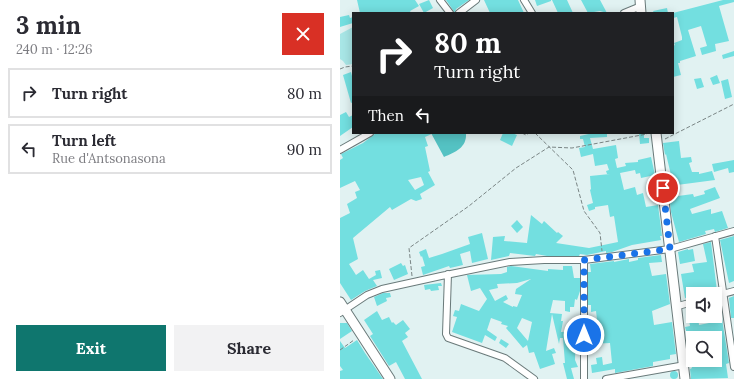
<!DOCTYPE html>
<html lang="en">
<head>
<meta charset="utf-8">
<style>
	:root { --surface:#fff; --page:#f2f2f3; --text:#2b2b33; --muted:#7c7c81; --line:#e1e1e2; --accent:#0f766e }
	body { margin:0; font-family:Lora,serif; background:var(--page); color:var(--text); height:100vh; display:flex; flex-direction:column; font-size:15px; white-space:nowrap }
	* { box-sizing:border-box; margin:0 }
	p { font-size:13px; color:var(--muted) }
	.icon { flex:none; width:22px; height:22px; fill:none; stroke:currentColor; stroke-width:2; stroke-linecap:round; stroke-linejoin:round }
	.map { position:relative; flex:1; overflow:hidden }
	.side { display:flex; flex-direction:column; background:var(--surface); width:340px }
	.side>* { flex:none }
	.top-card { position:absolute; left:12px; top:12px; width:322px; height:122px; border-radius:0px; box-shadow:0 2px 10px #0003; background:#202124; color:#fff; overflow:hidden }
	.controls { position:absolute; left:346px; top:287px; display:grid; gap:8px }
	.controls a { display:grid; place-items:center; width:36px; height:36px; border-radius:0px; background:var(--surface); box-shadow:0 2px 10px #0003; font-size:20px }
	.pin { position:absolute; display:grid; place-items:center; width:34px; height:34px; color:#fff; margin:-17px; border:2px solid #fff; border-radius:50%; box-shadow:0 1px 4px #0007 }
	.me { position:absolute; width:44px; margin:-22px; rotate:0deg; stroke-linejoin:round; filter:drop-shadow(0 0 3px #0008) }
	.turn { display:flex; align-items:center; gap:14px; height:84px; padding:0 16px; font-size:18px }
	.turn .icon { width:52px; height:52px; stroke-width:2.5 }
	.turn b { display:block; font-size:28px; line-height:34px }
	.then { display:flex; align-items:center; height:38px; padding:0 16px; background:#0003; gap:8px; font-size:15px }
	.round { display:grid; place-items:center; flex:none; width:42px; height:42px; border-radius:0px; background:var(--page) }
	.overview { display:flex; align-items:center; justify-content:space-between; height:68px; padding:0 16px }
	h1 { font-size:24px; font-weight:800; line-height:30px }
	.button { display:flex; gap:8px; margin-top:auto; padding:8px 16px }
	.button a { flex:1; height:46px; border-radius:0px; background:var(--accent); color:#fff; font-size:16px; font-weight:800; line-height:46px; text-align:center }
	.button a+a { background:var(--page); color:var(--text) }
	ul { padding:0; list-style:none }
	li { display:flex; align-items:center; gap:12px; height:50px; margin:0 8px 6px; padding:0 8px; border:2px solid var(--line); border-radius:0px }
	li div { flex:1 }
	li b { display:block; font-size:15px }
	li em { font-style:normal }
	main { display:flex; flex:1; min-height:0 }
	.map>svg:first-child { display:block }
</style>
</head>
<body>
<main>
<section class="side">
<div class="overview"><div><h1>3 min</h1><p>240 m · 12:26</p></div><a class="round" style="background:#d93025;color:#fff"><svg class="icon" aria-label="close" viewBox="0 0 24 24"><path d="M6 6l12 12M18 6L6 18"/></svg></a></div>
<ul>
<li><svg class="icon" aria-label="right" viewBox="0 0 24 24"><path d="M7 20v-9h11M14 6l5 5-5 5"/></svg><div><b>Turn right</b></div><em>80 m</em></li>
<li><svg class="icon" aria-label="left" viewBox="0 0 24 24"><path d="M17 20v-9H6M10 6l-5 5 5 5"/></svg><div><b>Turn left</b><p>Rue d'Antsonasona</p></div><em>90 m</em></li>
</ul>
<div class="button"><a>Exit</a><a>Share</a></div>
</section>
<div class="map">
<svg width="394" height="379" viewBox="0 0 394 379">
	<rect width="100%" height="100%" fill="#e1f2f2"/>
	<path fill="#a8e6e6" d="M13,27V64L6,65L3,61L0,59V34Z"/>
	<path fill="#54c2c3" d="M91,133H126C127,148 115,152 104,157Z"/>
	<path fill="#73dfe0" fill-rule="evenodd" d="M17,0H75L79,6L70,11L71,13H20Z
		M89,0L93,8L84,13L79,4Z
		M106,0H129L116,9L115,13Z
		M144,0H178L184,13H150Z
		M195,0H211V1L197,6Z
		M212,0H227L233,13H218Z
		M241,0H260L267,13L260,11L248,13Z
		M383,0H394V2L379,6L389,41L375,44L376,51L362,55L360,48L367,46L361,26L348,30L356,56L340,61V63H338L341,75L333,77V46L335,45L334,43L342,40V37L337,17L333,18V13Z
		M327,8L328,13H314L313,11Z
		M9,15L10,18L13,17V23L0,27V17Z
		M394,51V56L383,59L382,55Z
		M11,72L13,80V102L11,103L3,75Z
		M377,75L380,83L373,85L370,78Z
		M361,78L364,87L357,89L354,79Z
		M388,79L392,97L385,99L381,81Z
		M6,112L9,117L13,115V127L0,136V115Z
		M36,133H94L85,137L88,146L85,147L90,171L88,172L95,185L80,194L82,199L76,201L71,199L52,210L50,207L13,238L18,259L9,264L16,275L23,270L29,279L36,275L35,271L40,270L42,278L33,280L37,286L25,291L11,300L0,283V218L10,213L7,204L17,198L15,192L20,190L15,181L0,188V160L3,158L1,154L23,143ZM81,177L84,185L75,190L68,180Z
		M163,133H172L177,135L172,146L160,140Z
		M253,133H267V137L250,138L253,149L276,145L278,158L275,159L277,168L286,166L285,163L298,162V160L311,157L315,175L301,178L300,173L296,174L295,170L280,173L284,190L295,187L297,195L303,193L306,207L318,205L322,236H320L321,240L292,245L272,252L266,253V251L247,255L240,254L239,256H207L196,254L195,256L170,253L169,256L151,260L153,237L165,236L164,241L187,243L191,215L202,224L204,221L217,233L218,232L223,236L216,243L249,248L278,242L274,216L270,217L268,205L255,207V209L249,211L247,205L253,203L250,190L251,189L250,176L270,174H267L266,171L269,170L267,164L255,166L253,154L241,157L239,148L245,147L243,139H240V136Z
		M299,133H304V138H309V143L300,144Z
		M339,141L341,158L351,157L352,162L349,163L352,172H359V174L372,171L375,180L337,185L338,196L353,194L354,197L365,194L364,191L375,187L380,198L350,209L352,214L371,209V214L382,211L388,228L375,232L374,229L365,231L366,234L339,242L331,212L327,175H331L326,154L325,155L323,143Z
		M394,160V172L389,173L388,168L374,172L372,164Z
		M177,220L183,227L177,233L171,226Z
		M142,233L148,259L132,263L130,251L120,254L123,265L110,268L109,266L83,275L81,267L85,266L82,256L81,257L79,252L86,249L89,258L102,254L130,244L128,237Z
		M394,236V281L389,283L380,240Z
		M371,242L377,291L366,294L365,288L354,290L353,297L345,298L341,274L354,272L352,264L367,262L363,244Z
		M348,249V250L353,249L355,261L340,264L338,252Z
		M321,255L322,262L309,263L312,276L326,274L330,304L312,311L314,325L332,322L336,354L330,355V359L313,362V366L275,373V369L252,373L251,365L257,364L256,358L262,357L263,365L272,363L270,343L250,344L249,330L258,328L256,311L251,312V305H248V272H251L250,264L274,261V262L289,259V262L298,260V258Z
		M61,263L63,266L65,265L68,274L54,280L49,269Z
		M171,266L208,271V269L223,270V266H232L234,278H240V291L237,300L235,299L234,307H230V312L225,311V301L213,300L210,313L222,314L221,321H223L221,332L236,331L235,360L238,367L231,368L234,379H227L223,363H225L223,338H220L219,344L212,314L206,351L214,348L216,353L212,354L215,364L200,369L194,352L189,353L187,345L183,348L166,328L168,326L161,324L162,322L151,318L147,330L157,337L155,341L145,335L142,343L112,332L117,317L113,316L115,310L119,311L121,304L139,311L147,299L140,288L131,291L127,275L161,274L167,272V267ZM191,279L176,289L175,294L182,295L177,307L173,306V307L163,302L168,299L166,295L155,301L149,290L158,288L157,284L177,283ZM182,318L192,322L188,341L177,328Z
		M101,283L102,286H98L99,290L91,291L90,289L85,290L84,285Z
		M43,293H50L51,297L46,298L47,301L37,306L34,297Z
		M394,296V318H391L389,298Z
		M379,300L389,363L386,364L388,378L351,379L350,369L352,368L350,360H375V338H353V349L351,350L345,327L350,326L347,309L353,308V316H358L359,325L369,323L368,316H375V301Z
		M37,311L42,320L49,317L52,323L53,322L56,325L63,320L70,329L65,333L68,337L62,341L82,379H65L56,362L49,366L30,336L33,334L24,320Z
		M0,323H7L12,331L0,339Z
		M161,339L169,344L166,348L159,343Z
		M17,340L25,353L43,379H0V371L3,370L0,366V341L5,348Z
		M330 375a4 4 0 1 1 8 0a4 4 0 1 1-8 0Z"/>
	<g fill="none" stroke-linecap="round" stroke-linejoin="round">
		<defs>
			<path id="street" d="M100,0L110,13
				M184,0L192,13
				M119,13L136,0
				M284,13L301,6
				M0,150L30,133
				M375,236L394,367
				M244,260V379
				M108,274L106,334L108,338L165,358L194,379
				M375,296L394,291
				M338,306L353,302
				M0,313L27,295L42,289L101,276L170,262L204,260H244L330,249L394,231
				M266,379L345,365"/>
			<path id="secondary" d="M300,0L301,13
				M316,133L345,379
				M0,302L50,379"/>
		</defs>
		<use href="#street" stroke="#6a7a7a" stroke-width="8"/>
		<use href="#secondary" stroke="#6a7a7a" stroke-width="11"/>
		<path stroke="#7a8585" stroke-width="1" stroke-dasharray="4 2" stroke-linecap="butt" d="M0,69L5,67L13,66
			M182,133L186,135L189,133
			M195,133L233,170L244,211L260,233L262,251
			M325,139L394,104
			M72,276L69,248L129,206L176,168L209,147L232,148L307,134
			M0,350L14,340"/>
		<use href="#street" stroke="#fff" stroke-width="6"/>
		<use href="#secondary" stroke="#fff" stroke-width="9"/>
	</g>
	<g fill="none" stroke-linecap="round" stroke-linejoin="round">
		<path stroke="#1a73e8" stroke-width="7" stroke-dasharray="0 12.6" d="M244,335V260L330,249L323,188"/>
	</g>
</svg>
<div class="controls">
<a><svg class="icon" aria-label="sound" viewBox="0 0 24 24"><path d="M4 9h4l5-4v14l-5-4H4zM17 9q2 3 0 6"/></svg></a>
<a><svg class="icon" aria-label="search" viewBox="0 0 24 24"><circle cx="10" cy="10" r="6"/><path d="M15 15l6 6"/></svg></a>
</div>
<div class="pin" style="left:323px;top:188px;background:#d93025"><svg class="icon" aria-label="arrive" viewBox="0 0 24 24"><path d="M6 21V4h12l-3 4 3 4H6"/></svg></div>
<svg class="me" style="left:244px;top:335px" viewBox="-20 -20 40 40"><circle r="17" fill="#1a73e8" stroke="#fff" stroke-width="3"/><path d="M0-11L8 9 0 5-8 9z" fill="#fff"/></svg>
<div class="top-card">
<div class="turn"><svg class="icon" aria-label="right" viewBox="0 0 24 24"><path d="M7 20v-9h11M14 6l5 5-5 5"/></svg><div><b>80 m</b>Turn right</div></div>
<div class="then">Then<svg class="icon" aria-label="left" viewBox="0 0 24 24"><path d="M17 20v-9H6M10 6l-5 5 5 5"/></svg></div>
</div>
</div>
</main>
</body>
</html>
